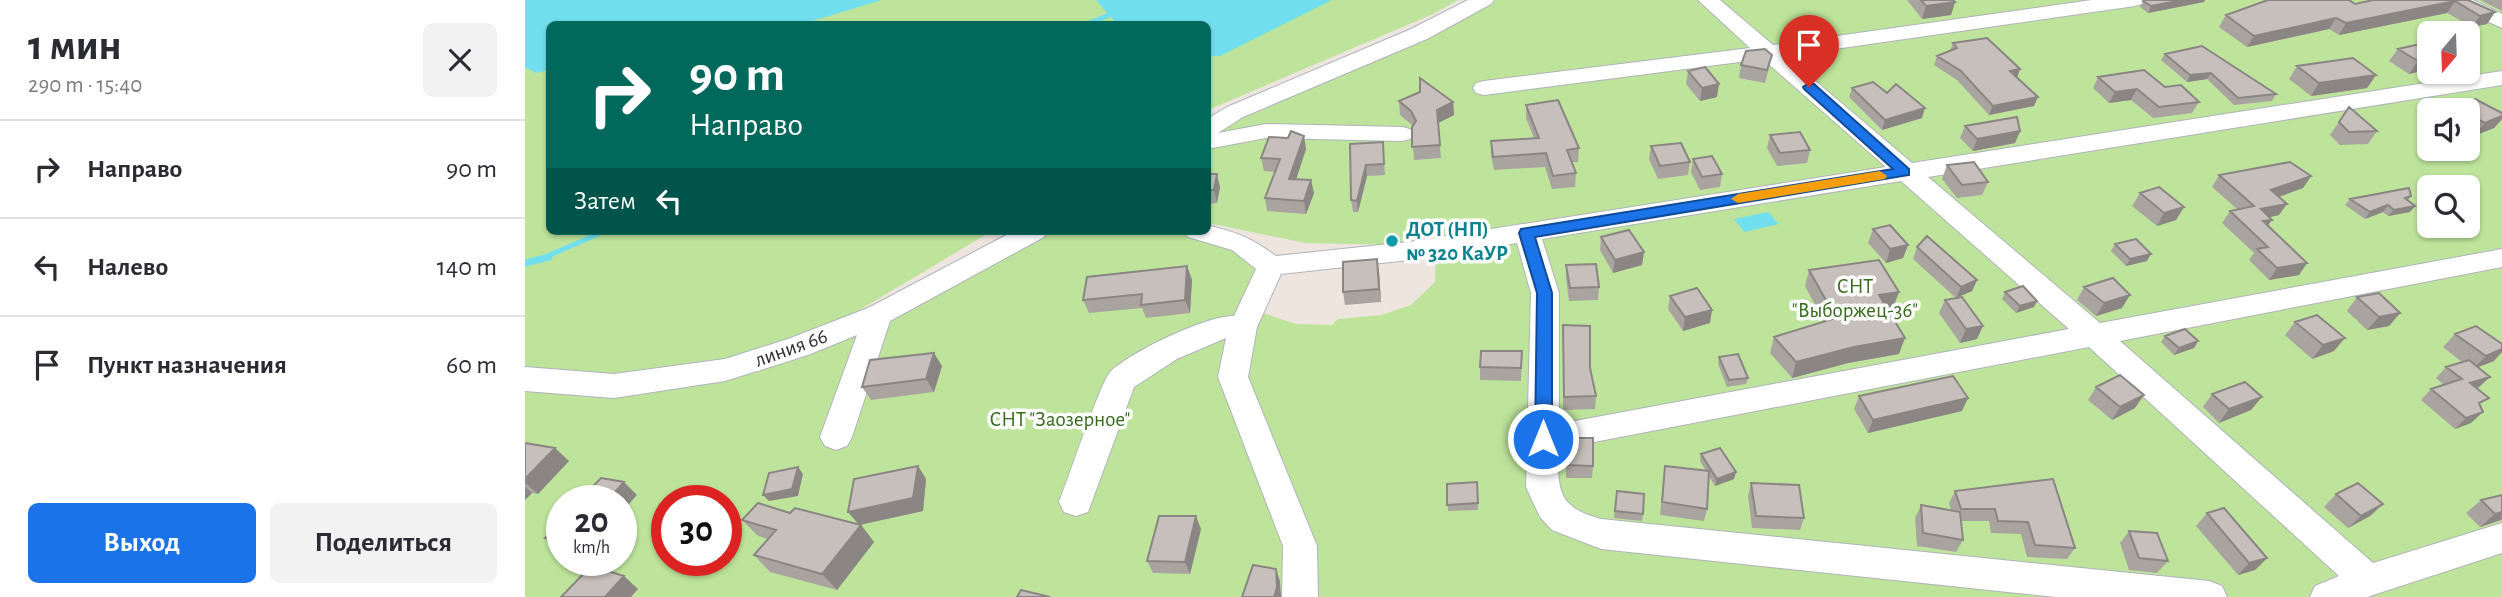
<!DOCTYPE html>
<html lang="ru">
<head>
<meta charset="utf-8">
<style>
	:root { --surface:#fff; --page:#f2f2f3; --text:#2b2b33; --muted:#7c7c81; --line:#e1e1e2; --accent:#1a73e8 }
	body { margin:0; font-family:"Alegreya Sans",sans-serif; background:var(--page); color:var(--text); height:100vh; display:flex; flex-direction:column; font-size:26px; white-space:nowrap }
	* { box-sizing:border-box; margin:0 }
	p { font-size:23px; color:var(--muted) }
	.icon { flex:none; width:38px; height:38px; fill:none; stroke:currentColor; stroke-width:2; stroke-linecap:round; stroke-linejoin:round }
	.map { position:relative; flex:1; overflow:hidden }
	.side { display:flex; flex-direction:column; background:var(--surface); width:525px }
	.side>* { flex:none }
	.top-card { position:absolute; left:21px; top:21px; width:665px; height:214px; border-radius:10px; box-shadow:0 2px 5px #0004; background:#00695c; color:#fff; overflow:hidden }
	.needle { width:46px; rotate:199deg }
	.controls { position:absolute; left:1892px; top:21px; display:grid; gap:14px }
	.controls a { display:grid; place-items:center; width:63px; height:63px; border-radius:10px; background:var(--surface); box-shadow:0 2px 5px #0004; font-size:35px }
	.speed { position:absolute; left:21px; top:485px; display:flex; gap:14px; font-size:35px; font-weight:700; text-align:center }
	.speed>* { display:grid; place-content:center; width:91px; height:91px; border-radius:50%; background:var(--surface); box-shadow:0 2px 5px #0004; line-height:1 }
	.speed small { font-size:18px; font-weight:400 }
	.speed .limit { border:10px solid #d22; background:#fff; color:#111 }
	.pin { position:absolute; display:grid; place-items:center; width:60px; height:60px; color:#fff; margin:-72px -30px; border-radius:50% 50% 50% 0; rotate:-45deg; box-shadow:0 0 7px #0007 }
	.pin .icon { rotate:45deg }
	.me { position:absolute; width:77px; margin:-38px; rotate:0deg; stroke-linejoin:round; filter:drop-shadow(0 0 5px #0008) }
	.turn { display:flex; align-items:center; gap:24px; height:147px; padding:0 28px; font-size:32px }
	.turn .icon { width:91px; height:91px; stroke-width:2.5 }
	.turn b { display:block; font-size:49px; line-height:60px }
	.then { display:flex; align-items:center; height:66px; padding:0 28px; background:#0003; gap:14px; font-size:26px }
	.round { display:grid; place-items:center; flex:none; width:74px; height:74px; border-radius:10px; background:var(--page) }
	.headline { display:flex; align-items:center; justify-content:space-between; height:119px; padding:0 28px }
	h1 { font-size:42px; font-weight:700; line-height:52px }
	.button { display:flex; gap:14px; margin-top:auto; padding:14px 28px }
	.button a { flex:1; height:80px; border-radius:10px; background:var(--accent); color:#fff; font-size:28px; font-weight:700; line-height:80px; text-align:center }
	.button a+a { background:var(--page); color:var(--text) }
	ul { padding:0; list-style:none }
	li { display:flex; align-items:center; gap:21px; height:98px; padding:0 28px; border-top:2px solid var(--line) }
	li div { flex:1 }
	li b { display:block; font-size:26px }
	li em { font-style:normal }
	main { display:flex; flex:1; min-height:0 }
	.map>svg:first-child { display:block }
</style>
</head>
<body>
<main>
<section class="side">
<div class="headline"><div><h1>1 мин</h1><p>290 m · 15:40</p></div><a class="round"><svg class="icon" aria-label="close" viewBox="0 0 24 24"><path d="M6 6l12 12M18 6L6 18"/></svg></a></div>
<ul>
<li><svg class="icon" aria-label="right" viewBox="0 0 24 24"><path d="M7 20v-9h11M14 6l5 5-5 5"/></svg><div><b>Направо</b></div><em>90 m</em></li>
<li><svg class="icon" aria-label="left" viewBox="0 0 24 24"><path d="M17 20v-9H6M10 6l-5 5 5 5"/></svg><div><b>Налево</b></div><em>140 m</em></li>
<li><svg class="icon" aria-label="arrive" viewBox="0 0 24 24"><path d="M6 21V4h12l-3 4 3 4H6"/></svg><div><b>Пункт назначения</b></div><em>60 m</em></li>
</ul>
<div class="button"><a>Выход</a><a>Поделиться</a></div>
</section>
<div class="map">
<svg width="1977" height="597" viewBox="0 0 1977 597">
	<rect width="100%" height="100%" fill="#eee5df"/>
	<path fill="#bee49b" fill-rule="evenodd" d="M0,0H933L908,14L683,110L682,24H24V231H467L321,318L214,359L112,378L0,367Z
		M959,0H1977V597H0V379L89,386L273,347L517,231H672L746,266L726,309L771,324L807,325L813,319L856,315L886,305L910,282L911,238L869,245L780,243L683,223V128ZM1904,33H1942V72H1904ZM1904,110H1942V149H1904ZM1904,187H1942V226H1904ZM37,500H96V560H37ZM142,500H201V560H142Z"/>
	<path fill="#72dfef" d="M0,0H357L277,24H24V70L11,73L0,67Z
		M571,0H807L695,56H683L682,24H592Z
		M1243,212L1254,224L1219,232L1209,219Z"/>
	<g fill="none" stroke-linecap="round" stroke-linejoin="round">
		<path stroke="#72dfef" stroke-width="5" d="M562,24L584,15
			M18,258L80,231"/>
		<path stroke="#72dfef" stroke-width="7" d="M0,263L24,257"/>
		<defs>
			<path id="minor" d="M943,0H969L966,4L902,39L718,117L693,133L741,124L877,127L885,129L889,134L885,139L877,141L741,138L682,149V119L702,107L886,29Z
				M1173,0H1195L1248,45L1567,0H1620L1617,4L1610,6L1261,56L1387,163L1977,71V85L1403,177L1575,323L1977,249V267L1595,341L1848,563L1977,523V553L1842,597H1785L1790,586L1814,576L1564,347L1033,449C1033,490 1032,507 1076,519L1684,581L1697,586L1702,597H1531L1076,549L1027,530L1015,517L1001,487L1006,293L992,243L884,260L756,274L732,327L723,377L792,546L793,597H757L758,546L693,377L701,338L652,359L609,387L563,512L551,516L539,512L534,502C543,481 575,382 586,371C608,351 680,316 709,316L731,269L707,250L663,237L659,231H682V225C713,233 725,237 751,256L884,242L1361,167L1238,59L959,95L951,93L948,88L951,83L959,81L1225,48ZM1376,181L1544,329L1034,424V293L1017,239Z
				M1922,0H1948L1977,14V28L1925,4Z
				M489,231H523L519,237L365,321L327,437L322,446L311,450L300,446L295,437L332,335L283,355L200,381L89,398L0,391V367L89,374L200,359L263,339L343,308Z"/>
		</defs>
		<use href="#minor" stroke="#afb3bc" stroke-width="2"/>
		<use href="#minor" fill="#fff" fill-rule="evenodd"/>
	</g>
	<path fill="#aaa4a1" d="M1382,0H1428L1430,2L1426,15L1397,19Z
		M1619,0H1680L1679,2L1623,13L1615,7Z
		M1943,0L1970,12L1962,24L1947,27L1922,13L1814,35L1804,29L1722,47L1694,27L1701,15L1830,4Z
		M1955,0H1977V11Z
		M1904,42V69L1884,74L1864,61L1873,49Z
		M1428,43L1509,106L1464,115L1432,80L1409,65L1412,56L1425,51Z
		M1640,54L1751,94L1747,101L1709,105L1682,79L1662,82L1636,60Z
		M1216,65L1244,68L1240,83L1214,78Z
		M1772,66L1851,75L1842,88L1786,96L1764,79Z
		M1163,71L1192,97L1175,101L1161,84Z
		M1573,77L1640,87L1674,102L1667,113L1628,118L1606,100L1584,103L1568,88Z
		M1327,88L1362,93L1397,118L1357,130L1324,97Z
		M1950,99L1977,113V119L1969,128L1949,136L1942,132V110H1928L1930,107Z
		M874,101L928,102L929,115L913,123L916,158L889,160L887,127V125L875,115Z
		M1001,105L1054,148L1053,162H1047L1051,173L1050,187L1027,189L1020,167L969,170L966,155V141L1009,138L1001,118Z
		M1824,107L1852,131L1843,144L1815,145L1805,135Z
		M1440,126L1495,131L1490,143L1448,151L1435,138Z
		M1245,135L1285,150L1282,163L1252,166L1242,148Z
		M858,142L860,175L842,176L833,212H828L826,200L825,144Z
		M1126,146L1165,162L1163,175L1133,179L1124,159Z
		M781,149L771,179L789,193L781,214L742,211L740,198L750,172L739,171L736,158Z
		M1168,159L1197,174L1195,187L1175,190L1166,172Z
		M1422,165L1463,182L1457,195L1432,198L1417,179Z
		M682,174L695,187L692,203L682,204Z
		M1694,175L1786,176L1778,188L1754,197V215L1744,217L1743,226L1782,263L1774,275L1744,280L1724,260L1729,253L1697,223L1705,211L1712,209L1687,187Z
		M1615,193L1659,207L1651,220L1632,226L1607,206Z
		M1886,196L1883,200L1890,206L1885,212L1863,216L1858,212L1840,219L1820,205L1825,199Z
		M1348,229L1383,245L1378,258L1361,263L1343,243Z
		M1076,237L1119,252L1117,265L1088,273L1075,250Z
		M1590,244L1622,261L1601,266L1586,251Z
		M1392,247L1452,280L1447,291L1431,298L1388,259Z
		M1041,265L1074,287L1073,300L1044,301L1041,278Z
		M662,266L667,280L665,313L621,318L617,308L564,313L558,300Z
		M1284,270L1368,308L1362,309L1374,354L1323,363L1267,378L1245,353L1249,337L1299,322L1280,286Z
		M854,272L856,302L820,305L818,292Z
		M1559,287L1597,308L1571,316L1552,300Z
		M1480,292L1512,301L1509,307L1491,313L1477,299Z
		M1145,296L1185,323L1158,331L1143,309Z
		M1832,297L1875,313L1864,326L1842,330L1822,311Z
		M1420,300L1452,339L1435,343L1414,313Z
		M1770,322L1809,351L1787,359L1760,335Z
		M1038,325L1065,368L1071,396L1070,409L1038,410Z
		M1930,334L1969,361L1953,367V388H1952L1955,406L1946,423L1930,429L1896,400L1906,389L1919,385L1911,378L1921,367L1937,362L1918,347Z
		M1640,336L1673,341L1669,348L1649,355L1636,342Z
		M997,351L996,381L955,380V367Z
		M1194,357L1223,378L1221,384L1202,387L1193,364Z
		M417,366L409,392L346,400L337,387Z
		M1571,387L1610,408L1587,420L1563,400Z
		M1687,394L1726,410L1694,423L1678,407Z
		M1334,396L1437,411L1343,433L1329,409Z
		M1041,438L1068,466L1067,478H1041Z
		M0,443L44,461L13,494L7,493L0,500Z
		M1176,454L1211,472L1209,479L1190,486L1183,475L1182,509L1179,521L1135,515L1140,466L1181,471L1175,461Z
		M393,466L401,479L398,511L334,525H336L349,542L312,590L245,572L229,555L243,539L233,536L217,520L265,513L333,525Z
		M1528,479L1550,548L1542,559L1502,557L1496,534L1466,533L1464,521H1436L1438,540L1431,552L1392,546L1390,518L1396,505L1426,510L1424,503L1430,491Z
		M952,482L953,510L923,511L922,484Z
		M1226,483L1279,518L1275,530L1227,528L1223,496Z
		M1092,491L1118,514L1117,521L1089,518Z
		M1811,494L1858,504L1845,516L1823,528L1799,507Z
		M1977,495V521L1976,520L1955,527L1941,513L1956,500Z
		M1682,513L1742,558L1730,570L1713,575L1671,526Z
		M37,521V546L28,544L20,538Z
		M676,529L665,574L628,573L622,561Z
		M1604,531L1643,561L1632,573L1604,570L1595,543Z"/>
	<path fill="#8b8683" d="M1658,0H1680L1679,2L1623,13L1626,6Z
		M1930,1L1922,13L1814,35L1821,23Z
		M1430,2L1426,15L1397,19L1401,6Z
		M1970,12L1962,24L1947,27L1955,16Z
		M1811,18L1804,29L1722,47L1729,36Z
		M1952,48L1942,60V50Z
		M1904,59V69L1884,74L1893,61Z
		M1495,69L1492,78L1485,71Z
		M1686,73L1682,79L1662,82L1665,75Z
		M1851,75L1842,88L1786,96L1794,83Z
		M1194,84L1192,97L1175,101L1177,88Z
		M1612,89L1606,100L1584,103L1590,92Z
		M1513,97L1509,106L1464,115L1468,106Z
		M928,102L929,115L913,123L912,110Z
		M1400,108L1397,118L1357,130L1360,120Z
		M1977,116V119L1969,128L1949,136L1960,123Z
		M1495,131L1490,143L1448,151L1452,139Z
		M779,136L781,149L767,192L764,179Z
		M841,165L842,176L833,212L832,201Z
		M692,174L695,187L692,203L689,190Z
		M1786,176L1778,188L1739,202L1746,190Z
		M786,180L789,193L781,214L779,201Z
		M1762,204L1754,215L1728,221L1736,209Z
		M1863,205L1858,212L1840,219L1845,212Z
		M1890,206L1885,212L1863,216L1869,210Z
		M1659,207L1651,220L1632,226L1639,213Z
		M1747,220L1739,231L1738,221Z
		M1383,245L1378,258L1361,263L1365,249Z
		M1119,252L1117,265L1088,273L1090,260Z
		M1626,254L1622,261L1601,266L1605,259Z
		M852,259L854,272L856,302L854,289Z
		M1782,263L1774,275L1744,280L1752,268Z
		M662,266L667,280L665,313L660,300Z
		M1452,280L1447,291L1431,298L1436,287Z
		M1374,292L1368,308L1348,311L1354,295Z
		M1605,295L1597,308L1571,316L1579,303Z
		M1512,301L1509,307L1491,313L1495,306Z
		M1187,310L1185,323L1158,331L1160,317Z
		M1875,313L1864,326L1842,330L1854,317Z
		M1458,326L1452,339L1435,343L1441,329Z
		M1380,338L1374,354L1323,363L1267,378L1271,362L1329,347Z
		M1820,338L1809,351L1787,359L1798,345Z
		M1673,341L1669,348L1649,355L1654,348Z
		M1977,349V352L1969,361L1948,369L1961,356Z
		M409,353L417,366L409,392L401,379Z
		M1965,377L1953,388L1934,394L1945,383Z
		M1619,395L1610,408L1587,420L1595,407Z
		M1737,397L1726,410L1694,423L1704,409Z
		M1443,398L1437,411L1343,433L1348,420Z
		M1958,412L1946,423L1930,429L1941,418Z
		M30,448L44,461L13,494L0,483V479Z
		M393,466L401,479L398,511L334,525L323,512Z
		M273,467L278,474L273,496L244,501L238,495Z
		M1211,472L1209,479L1190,486L1192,479Z
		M99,482L112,495L96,513V500H83Z
		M0,487L7,493L0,500Z
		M1858,504L1845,516L1823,528L1836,516Z
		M1977,512L1976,520L1955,527L1970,514Z
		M671,516L676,529L665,574L660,562Z
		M336,525L349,542L312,590L297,574Z
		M1742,558L1730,570L1713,575L1724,563Z
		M751,569L755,581L756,597H749Z
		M99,576L113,589L106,597H80Z"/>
	<path fill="#c6bfbb" stroke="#8b8683" stroke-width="2" d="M1396,0H1428L1430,2L1401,6Z
		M1619,0H1658L1626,6L1618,1Z
		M1743,0H1824L1830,4L1848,0H1943L1970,12L1955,16L1930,1L1821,23L1811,18L1729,36L1701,15Z
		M1462,38L1495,69L1485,71L1513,97L1468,106L1436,71L1412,56L1432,48L1428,43Z
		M1904,42V59L1893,61L1873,49Z
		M1942,43L1952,48L1942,50Z
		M1677,46L1751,94L1713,98L1686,73L1665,75L1640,54Z
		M1240,49L1247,55L1242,70L1216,65L1221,51Z
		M1828,58L1851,75L1794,83L1772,66Z
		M1180,67L1194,84L1177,88L1163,71Z
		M1619,70L1640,87L1656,85L1674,102L1634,107L1612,89L1590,92L1573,77Z
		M895,78L928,102L912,110L915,145L887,147V127L891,121L886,111L874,101L895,92Z
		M1348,82L1362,93L1371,84L1400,108L1360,120L1327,88Z
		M1950,99L1977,113V116L1960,123L1942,114V110H1936L1930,107Z
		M1033,100L1054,148L1042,150L1051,173L1028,176L1021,153L968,157L966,141L1014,138L1001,105Z
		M1824,107L1852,131L1824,132L1814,122Z
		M1492,117L1495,131L1452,139L1440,126Z
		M766,131L779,136L764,179L786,180L779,201L740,198L755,159L736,158L744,137L763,138Z
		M1275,132L1285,150L1255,153L1245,135Z
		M858,142L859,164L841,165L832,201L826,200L825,144Z
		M1156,143L1165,162L1135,166L1126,146Z
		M1187,156L1197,174L1177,177L1168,159Z
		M1449,162L1463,182L1437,185L1422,165Z
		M1765,162L1786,176L1746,190L1762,204L1736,209L1747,220L1738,221L1782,263L1752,268L1732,249L1743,247L1705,211L1729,206L1694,175Z
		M682,174H692L689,190H682Z
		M1634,187L1659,207L1639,213L1615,193Z
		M1884,188L1886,196L1880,198L1890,206L1869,210L1863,205L1845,212L1825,199Z
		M1365,225L1383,245L1365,249L1348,229Z
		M1104,230L1119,252L1090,260L1076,237Z
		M1402,236L1452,280L1436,287L1392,247Z
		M1611,239L1626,254L1605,259L1590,244Z
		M852,259L854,289L818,292V262Z
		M1354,260L1374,292L1354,295L1380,338L1329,347L1271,362L1249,337L1311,318L1284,270Z
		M1071,264L1074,287L1045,288L1041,265Z
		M662,266L660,300L616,305L617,294L558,300L562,277Z
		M1588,278L1605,295L1579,303L1559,287Z
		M1498,286L1512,301L1495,306L1480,292Z
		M1172,288L1187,310L1160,317L1145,296Z
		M1854,293L1875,313L1854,317L1832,297Z
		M1437,297L1458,326L1441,329L1420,300Z
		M1792,315L1820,338L1798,345L1770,322Z
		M1038,325L1065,326V368L1071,396L1039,397Z
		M1951,326L1977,344V349L1961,356L1930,334Z
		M1660,329L1673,341L1654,348L1640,336Z
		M956,351H997L996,368L955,367Z
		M409,353L401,379L337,387L345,360Z
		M1213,354L1223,378L1204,380L1194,357Z
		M1944,360L1965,377L1945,383L1964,398L1954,403L1958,412L1941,418L1906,389L1937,379L1921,367Z
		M1595,375L1619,395L1595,407L1571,387Z
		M1428,376L1443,398L1348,420L1334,396Z
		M1720,382L1737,397L1704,409L1687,394Z
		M1041,438H1068V466L1042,465Z
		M0,443L30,448L0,479Z
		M1195,448L1211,472L1192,479L1176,454Z
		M393,466L388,498L323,512L329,479Z
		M1140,466L1184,471L1182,509L1137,502Z
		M273,467L267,489L238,495L244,473Z
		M76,478L99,482L83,500H55Z
		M1528,479L1550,548L1510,545L1503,522L1473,521L1470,509H1436L1430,491Z
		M952,482L953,503L922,505V484Z
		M1226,483L1274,485L1279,518L1231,516Z
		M1833,483L1858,504L1836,516L1811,494Z
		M1092,491L1119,494L1118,514L1090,511Z
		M1977,495V512L1970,514L1956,500Z
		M233,503L265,513L270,508L336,525L297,574L229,555L251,530L217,520Z
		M1396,505L1435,512L1438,540L1398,533Z
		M1699,508L1742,558L1724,563L1682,513Z
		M634,516H671L660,562L622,561Z
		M36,521L37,541L20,538Z
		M142,525V536L135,529Z
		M1604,531L1632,533L1643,561L1614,558Z
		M728,565L751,569L752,587L749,597H717Z
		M66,566L99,576L80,597H36Z
		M496,590L525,597H492Z"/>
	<path fill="#1a73e8" stroke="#114b97" stroke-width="2" d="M1284,83L1289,84L1384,169V175L1010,237L1027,293V439L1025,444L1018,446L1012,444L1010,439L1012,293L994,233L996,229L1368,169L1279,89L1278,87Z"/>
	<path fill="#f59e0b" d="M1355,171L1362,176L1360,179L1213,203L1206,199L1213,194Z"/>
	<circle fill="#0f9aa8" stroke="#fff" stroke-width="2.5" cx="867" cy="241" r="7"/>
	<g text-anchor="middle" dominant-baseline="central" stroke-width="7" stroke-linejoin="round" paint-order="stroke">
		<g font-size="21" font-weight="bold" fill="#0d838f" stroke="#fff" text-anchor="start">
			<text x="881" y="229">ДОТ (НП)<tspan x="881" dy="24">№ 320 КаУР</tspan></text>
		</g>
		<g font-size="21" fill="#366b1b" stroke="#fff">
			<text x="1330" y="286">СНТ<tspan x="1330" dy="24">"Выборжец-36"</tspan></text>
			<text x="535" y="419">СНТ "Заозерное"</text>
		</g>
		<g font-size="21" fill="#2c2c2c" stroke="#fff">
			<text transform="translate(266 348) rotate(-20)">линия 66</text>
		</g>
	</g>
</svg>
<div class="controls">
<a><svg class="needle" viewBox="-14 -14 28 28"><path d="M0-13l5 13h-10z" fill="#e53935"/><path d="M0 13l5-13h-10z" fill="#7c7c81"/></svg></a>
<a><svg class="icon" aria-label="sound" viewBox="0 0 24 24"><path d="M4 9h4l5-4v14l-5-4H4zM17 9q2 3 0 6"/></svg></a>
<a><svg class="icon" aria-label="search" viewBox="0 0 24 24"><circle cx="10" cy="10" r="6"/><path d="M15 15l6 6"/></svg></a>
</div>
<div class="speed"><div>20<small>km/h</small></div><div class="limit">30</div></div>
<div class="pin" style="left:1284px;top:87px;background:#d93025"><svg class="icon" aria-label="arrive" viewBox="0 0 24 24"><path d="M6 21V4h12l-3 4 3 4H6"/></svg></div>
<svg class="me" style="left:1018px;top:439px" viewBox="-20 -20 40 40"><circle r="17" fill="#1a73e8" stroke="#fff" stroke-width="3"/><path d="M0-11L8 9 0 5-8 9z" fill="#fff"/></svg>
<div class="top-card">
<div class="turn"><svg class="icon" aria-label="right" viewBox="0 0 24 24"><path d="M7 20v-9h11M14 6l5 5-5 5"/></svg><div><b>90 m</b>Направо</div></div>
<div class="then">Затем<svg class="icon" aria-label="left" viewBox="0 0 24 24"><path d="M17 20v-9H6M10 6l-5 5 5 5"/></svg></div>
</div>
</div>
</main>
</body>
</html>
